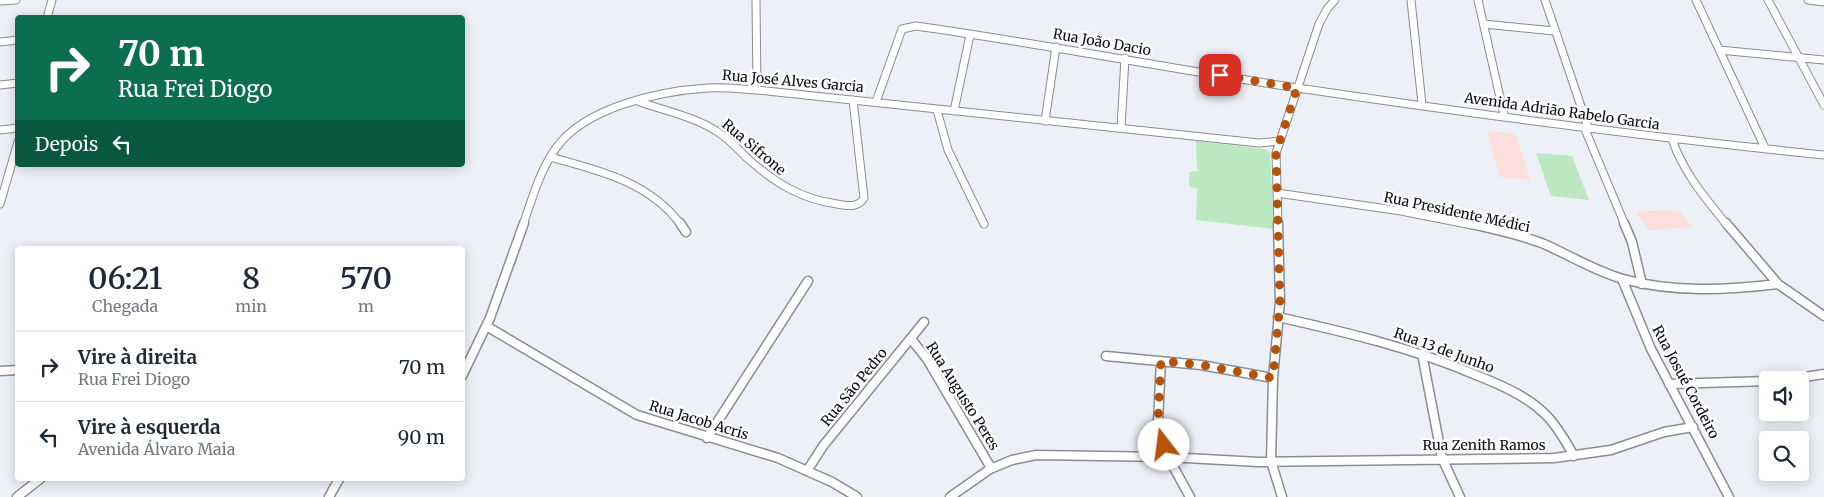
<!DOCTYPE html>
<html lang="pt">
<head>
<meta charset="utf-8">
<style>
	:root { --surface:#fff; --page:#f2f2f3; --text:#1f2937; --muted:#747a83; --line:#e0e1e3 }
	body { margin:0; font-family:Merriweather,serif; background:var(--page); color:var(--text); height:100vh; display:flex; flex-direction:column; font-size:19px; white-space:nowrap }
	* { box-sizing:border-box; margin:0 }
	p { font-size:16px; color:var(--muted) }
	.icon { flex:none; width:28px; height:28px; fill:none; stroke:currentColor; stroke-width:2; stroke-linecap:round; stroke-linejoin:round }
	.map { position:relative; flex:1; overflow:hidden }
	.side { position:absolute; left:15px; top:246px; width:450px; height:235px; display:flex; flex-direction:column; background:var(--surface); border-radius:5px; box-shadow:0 2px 12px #0003 }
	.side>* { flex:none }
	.banner { position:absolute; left:15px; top:15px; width:450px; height:152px; border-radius:5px; box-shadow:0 2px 12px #0003; background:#0b6e4f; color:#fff; overflow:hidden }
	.buttons { position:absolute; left:1759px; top:371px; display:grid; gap:10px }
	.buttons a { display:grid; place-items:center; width:50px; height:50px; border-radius:5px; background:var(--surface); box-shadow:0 2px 12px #0003; font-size:25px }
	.pin { position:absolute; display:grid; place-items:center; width:42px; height:42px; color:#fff; margin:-21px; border-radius:10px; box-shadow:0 2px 8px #0006 }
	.me { position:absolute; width:55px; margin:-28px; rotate:345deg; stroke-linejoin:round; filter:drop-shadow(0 0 4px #0008) }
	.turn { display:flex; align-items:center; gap:18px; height:105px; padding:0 20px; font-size:22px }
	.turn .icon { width:65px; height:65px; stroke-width:2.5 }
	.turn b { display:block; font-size:35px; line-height:42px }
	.then { display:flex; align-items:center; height:48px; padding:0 20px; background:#0003; gap:10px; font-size:19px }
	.eta { display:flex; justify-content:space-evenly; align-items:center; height:85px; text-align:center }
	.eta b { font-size:30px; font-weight:600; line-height:35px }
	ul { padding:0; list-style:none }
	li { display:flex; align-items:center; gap:15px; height:70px; padding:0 20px; border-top:1px solid var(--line) }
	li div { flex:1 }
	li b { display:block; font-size:19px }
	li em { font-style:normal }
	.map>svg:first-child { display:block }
</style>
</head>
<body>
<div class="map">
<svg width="1824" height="497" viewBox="0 0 1824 497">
	<rect width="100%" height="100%" fill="#edf0f7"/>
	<path fill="#fadfdb" d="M1487,131L1516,134L1530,180L1500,177Z
		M1669,210L1671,212L1680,211L1692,227L1649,230L1636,212Z"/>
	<path fill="#bbe7c1" d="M1196,141L1265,149L1270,152L1274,229L1196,220L1197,188L1189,187V172L1197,171Z
		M1536,153L1572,156L1589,200L1551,196Z"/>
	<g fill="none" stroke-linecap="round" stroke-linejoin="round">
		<defs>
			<path id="minor-far1" d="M756,0L757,90
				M1411,0L1422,104
				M1478,0L1504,115
				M1545,0L1588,127
				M1696,0L1765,148
				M1768,0L1824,105
				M1808,0L1824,2
				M0,1L16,0
				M47,18L52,0
				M1484,24L1554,31
				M0,42L18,40
				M1719,50L1824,60
				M0,85L18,83
				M640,102C666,111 695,117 718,132C729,139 738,149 747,158C774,182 800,199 837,204C847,206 858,208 864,198L853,100
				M876,102L902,29L916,26C1044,44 1171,69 1298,88C1473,114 1648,137 1824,155
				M937,110L948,150L984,224
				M954,111L970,35
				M1045,121L1056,47
				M1584,127L1625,225
				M1121,128L1125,58
				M0,130L18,128
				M1672,139C1683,172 1705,198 1727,225
				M550,157C598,170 650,182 681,225
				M1277,193L1401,211L1472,225
				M0,204L18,142
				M523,225C532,199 540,170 556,148C585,107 660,91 708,88C724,87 741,89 757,90L1259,143L1279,141
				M1278,225L1276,153L1319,24L1327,9L1335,0"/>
			<path id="minor" d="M680,223L686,232
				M1278,223L1280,302L1273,378L1271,461L1282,497
				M1467,223C1492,229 1519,234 1544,244C1571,256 1595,271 1623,279C1674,293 1727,290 1778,284
				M1624,223L1632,242L1642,284
				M1726,223L1778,284L1824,316
				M1622,279L1651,349L1729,497
				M1278,317C1345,332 1413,348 1476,375C1501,385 1527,396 1546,415C1558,427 1566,442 1574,456
				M488,327L637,415L778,458L832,482L857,497
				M911,339L927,359L991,468
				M1422,354L1442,458L1460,497
				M1106,356L1201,365L1273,378
				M1161,361L1158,421L1168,457L1190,497
				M0,371L18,370
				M462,376L490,318L524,223
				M1786,380L1824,374
				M1669,384L1768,381
				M707,438L808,281
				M807,471L823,446L924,322
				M17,497L40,479
				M329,497L339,479
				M950,497L990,469L1012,460L1036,455L1168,457L1259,462L1554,458L1611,450L1664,432L1693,427"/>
		</defs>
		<use href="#minor-far1" stroke="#8a8d93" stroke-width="9"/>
		<use href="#minor" stroke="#8a8d93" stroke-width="11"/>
		<use href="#minor-far1" stroke="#fff" stroke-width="7"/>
		<use href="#minor" stroke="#fff" stroke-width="8"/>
	</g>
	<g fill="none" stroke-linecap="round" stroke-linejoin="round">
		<path stroke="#b45309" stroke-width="9" stroke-dasharray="0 16.2" d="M1164,445L1158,421L1161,361L1201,365L1273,378L1280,302L1276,153L1297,88L1220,75"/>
	</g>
	<g text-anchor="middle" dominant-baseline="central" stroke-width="5" stroke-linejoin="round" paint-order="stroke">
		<g font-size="14" fill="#0b0c0e" stroke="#fdfdff">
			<text transform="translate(1102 42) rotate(10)">Rua João Dacio</text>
			<text transform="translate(793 81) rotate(5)">Rua José Alves Garcia</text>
			<text transform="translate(1562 111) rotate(8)">Avenida Adrião Rabelo Garcia</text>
			<text transform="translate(754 147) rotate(40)">Rua Sifrone</text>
			<text transform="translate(1457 212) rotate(12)">Rua Presidente Médici</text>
			<text transform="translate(1444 350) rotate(20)">Rua 13 de Junho</text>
			<text transform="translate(1686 382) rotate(62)">Rua Josué Cordeiro</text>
			<text transform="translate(854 387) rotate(-51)">Rua São Pedro</text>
			<text transform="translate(963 396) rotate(58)">Rua Augusto Peres</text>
			<text transform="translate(699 420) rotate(17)">Rua Jacob Acris</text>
			<text x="1484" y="445">Rua Zenith Ramos</text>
		</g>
	</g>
</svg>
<div class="buttons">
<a><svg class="icon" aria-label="sound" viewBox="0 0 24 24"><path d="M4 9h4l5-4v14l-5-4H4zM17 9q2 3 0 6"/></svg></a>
<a><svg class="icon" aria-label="search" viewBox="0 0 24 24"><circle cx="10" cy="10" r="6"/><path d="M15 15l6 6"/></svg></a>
</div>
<div class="pin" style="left:1220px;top:75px;background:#d93025"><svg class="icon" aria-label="arrive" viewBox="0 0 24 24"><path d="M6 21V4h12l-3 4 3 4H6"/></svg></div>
<svg class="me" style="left:1164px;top:445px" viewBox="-20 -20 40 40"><circle r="19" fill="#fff"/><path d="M0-13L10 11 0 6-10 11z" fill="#b45309"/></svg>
<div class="banner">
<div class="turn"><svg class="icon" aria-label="right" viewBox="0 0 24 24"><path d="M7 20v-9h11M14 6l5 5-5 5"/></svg><div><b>70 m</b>Rua Frei Diogo</div></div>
<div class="then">Depois<svg class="icon" aria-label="left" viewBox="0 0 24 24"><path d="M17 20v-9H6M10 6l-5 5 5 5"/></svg></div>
</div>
<section class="side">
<div class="eta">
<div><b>06:21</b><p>Chegada</p></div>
<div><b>8</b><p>min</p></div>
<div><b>570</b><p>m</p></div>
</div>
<ul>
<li><svg class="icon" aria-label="right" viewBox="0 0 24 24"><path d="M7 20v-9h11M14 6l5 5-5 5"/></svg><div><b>Vire à direita</b><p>Rua Frei Diogo</p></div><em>70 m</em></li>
<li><svg class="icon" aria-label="left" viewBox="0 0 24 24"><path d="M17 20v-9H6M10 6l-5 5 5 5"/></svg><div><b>Vire à esquerda</b><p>Avenida Álvaro Maia</p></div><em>90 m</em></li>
</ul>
</section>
</div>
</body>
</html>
